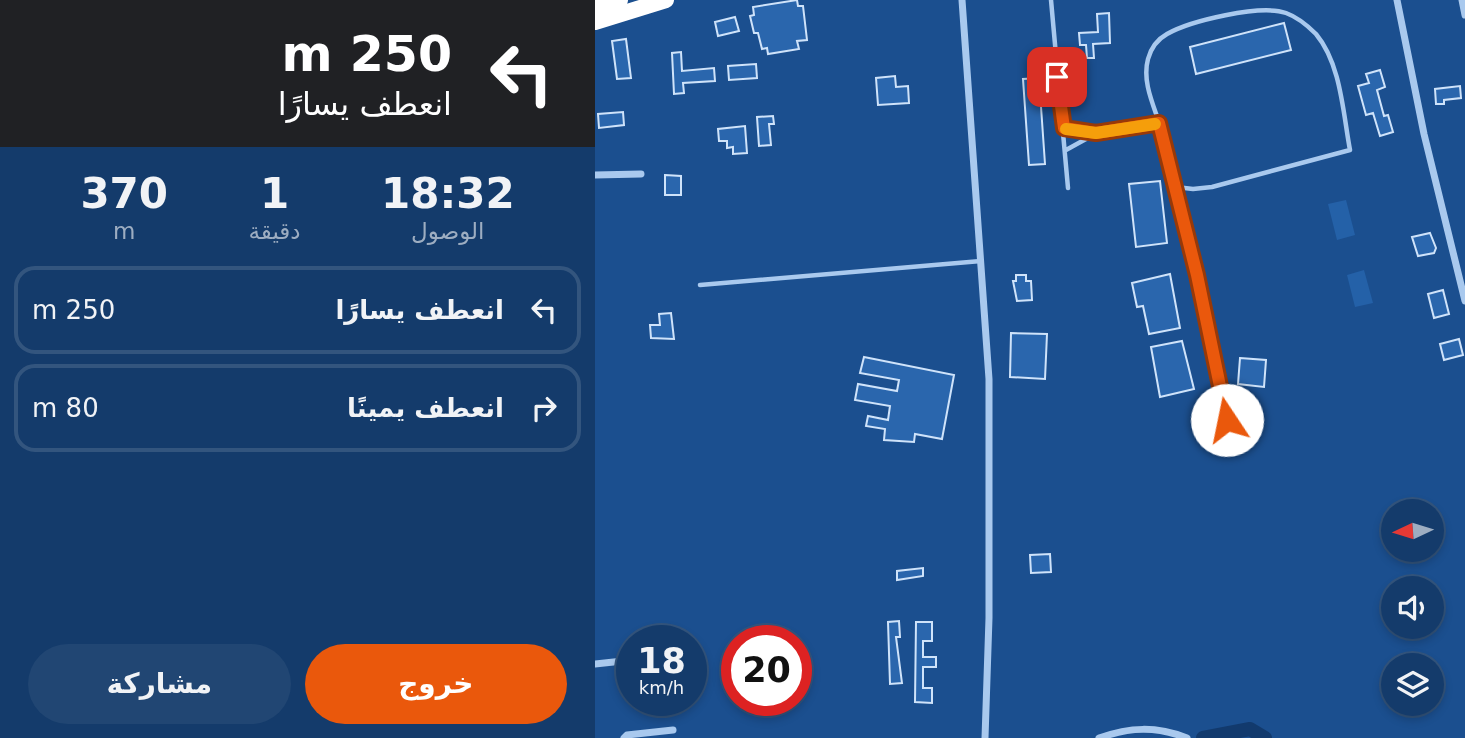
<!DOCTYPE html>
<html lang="ar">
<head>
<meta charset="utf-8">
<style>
	:root { --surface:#143b6b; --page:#214673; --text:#f1f3f6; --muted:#9dadc1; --line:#33557e; --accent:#ea580c }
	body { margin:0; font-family:"DejaVu Sans","Noto Sans Arabic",sans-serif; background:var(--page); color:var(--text); direction:rtl; height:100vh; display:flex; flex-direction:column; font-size:26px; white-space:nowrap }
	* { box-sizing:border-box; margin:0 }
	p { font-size:23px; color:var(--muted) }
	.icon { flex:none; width:38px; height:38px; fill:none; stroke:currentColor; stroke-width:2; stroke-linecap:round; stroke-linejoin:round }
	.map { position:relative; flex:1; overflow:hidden; direction:ltr }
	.side { display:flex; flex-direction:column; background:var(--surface); width:595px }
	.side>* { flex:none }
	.hud { background:#202124; color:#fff; overflow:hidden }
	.needle { width:46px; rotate:266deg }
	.tools { position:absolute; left:786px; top:499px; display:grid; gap:14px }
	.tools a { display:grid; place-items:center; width:63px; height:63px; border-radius:50%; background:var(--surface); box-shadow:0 4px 10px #0003,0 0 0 2px var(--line); font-size:35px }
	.speed { position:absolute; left:21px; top:625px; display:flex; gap:14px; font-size:35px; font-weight:700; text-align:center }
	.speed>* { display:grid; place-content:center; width:91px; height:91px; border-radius:50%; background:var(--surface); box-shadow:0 4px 10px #0003,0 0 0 2px var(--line); line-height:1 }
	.speed small { font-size:18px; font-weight:400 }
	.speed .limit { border:10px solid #d22; background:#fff; color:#111 }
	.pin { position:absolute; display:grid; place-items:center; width:60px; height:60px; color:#fff; margin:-30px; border-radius:14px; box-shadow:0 4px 10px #0006 }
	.me { position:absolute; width:77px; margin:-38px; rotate:349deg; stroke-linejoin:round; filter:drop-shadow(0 0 5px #0008) }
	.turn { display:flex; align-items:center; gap:24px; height:147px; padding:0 28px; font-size:32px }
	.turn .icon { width:91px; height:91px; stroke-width:2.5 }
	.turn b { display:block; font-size:49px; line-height:60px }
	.eta { display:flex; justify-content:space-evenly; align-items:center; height:119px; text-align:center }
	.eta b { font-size:42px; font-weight:800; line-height:49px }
	.action { display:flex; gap:14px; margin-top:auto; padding:14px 28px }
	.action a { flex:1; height:80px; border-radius:42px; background:var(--accent); color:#fff; font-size:28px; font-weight:800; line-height:80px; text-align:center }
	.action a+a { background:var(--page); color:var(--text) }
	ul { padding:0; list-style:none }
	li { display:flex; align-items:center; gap:21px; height:88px; margin:0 14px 10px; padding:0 14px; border:4px solid var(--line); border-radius:21px }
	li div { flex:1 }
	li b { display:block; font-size:26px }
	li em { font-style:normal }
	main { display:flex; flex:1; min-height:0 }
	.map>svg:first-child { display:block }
</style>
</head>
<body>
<main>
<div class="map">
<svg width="870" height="738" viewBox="0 0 870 738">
	<rect width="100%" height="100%" fill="#1b4f8f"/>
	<path fill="#2461a8" d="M751,200L760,235L742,240L733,204Z
		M769,270L778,303L760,307L752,275Z"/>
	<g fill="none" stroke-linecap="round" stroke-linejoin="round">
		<path stroke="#123a6d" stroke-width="14" d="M608,738L655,729L670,738"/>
	</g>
	<path fill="#2a66ad" stroke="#cfe3fa" stroke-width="2" d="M202,0L203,6H208L212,40L202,41L204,49L173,54L172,48L167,49L163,33H159L155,16L159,15L158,7Z
		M514,13L515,43L498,44L499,58H492L491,45H485L484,33L503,32L502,14Z
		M140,17L144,31L123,36L120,22Z
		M689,23L696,50L601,74L595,47Z
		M31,39L36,78L22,79L17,41Z
		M86,52L87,71L119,68L120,81L88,83L89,93L79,94L77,53Z
		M161,64L162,78L134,80L133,66Z
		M785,70L790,87L782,90L789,116L793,115L798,132L785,136L778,113L771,115L763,86L774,83L771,74Z
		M300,76L301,87L313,86L314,103L283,105L281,78Z
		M444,78L450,164L434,165L428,79Z
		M865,86L866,98L849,100V104H841L840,89Z
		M28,112L29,125L4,128L3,114Z
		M178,116L179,124H174L176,145L164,146L162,117Z
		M150,126L152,153L138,154V147L132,148V141H124L123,129Z
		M70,175L86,176V195H70Z
		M565,181L572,243L541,247L534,184Z
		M835,233L841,248L839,253L823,256L817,237Z
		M575,274L585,328L554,334L548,306L542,307L537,283Z
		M421,275H431V281H436L437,300L422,301L418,281H421Z
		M848,290L854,314L839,318L833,294Z
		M76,313L79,339L56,338L55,325H65L64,314Z
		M416,333L452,334L450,379L415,377Z
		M864,339L868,355L849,360L845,344Z
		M587,341L599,389L565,397L556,347Z
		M269,357L359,375L347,439L320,434L319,442L289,440L290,429L271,426L273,416L293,420L295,406L260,400L263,384L302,391L304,380L265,373Z
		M645,358L671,360L669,387L643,384Z
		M455,554L456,572L436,573L435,555Z
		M328,568V576L302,580V571Z
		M304,621L305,637H301L307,683L295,684L293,622Z
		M321,622H337V641H328V657H341V667H328V688H337V703L320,702Z"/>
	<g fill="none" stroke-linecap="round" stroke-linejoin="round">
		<path stroke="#a9c9ee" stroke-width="4.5" d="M456,0L473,188
			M469,129L501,133L564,123
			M471,150L500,134
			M581,187L598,189L617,187L755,150C748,113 746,64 721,34C713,26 702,17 691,13C665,4 595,21 572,34C563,39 556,48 553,59C547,81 558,104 565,125C572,147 577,170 582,192C601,268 616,344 632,420
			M105,285L386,261"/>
		<path stroke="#a9c9ee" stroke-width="7" d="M367,0L394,379V618L390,738
			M802,0L829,134L870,301
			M867,0L870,15
			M0,175L46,174
			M0,664L37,660
			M29,738L32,735L78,730
			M504,738C535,727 561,726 592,738"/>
		<path stroke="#fff" stroke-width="16" d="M0,7L25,0
			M0,22L71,0"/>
	</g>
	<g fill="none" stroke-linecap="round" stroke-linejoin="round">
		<defs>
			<path id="route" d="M462,77L469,128L501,133L564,123L602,275L632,420"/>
		</defs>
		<use href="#route" stroke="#983908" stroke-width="18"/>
		<use href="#route" stroke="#ea580c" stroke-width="12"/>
		<path stroke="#f59e0b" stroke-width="12" d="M471,129L501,133L560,124"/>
	</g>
</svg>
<div class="tools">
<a><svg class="needle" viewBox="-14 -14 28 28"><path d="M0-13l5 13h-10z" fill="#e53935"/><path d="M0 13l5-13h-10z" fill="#9dadc1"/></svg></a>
<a><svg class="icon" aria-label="sound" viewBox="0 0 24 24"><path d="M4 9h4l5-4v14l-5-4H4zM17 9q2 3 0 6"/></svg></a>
<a><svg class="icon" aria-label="layers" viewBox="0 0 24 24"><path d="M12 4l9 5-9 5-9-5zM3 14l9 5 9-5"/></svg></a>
</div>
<div class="speed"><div>18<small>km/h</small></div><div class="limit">20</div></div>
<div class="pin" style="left:462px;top:77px;background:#d93025"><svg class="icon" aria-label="arrive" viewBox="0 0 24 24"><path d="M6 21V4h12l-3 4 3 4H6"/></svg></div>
<svg class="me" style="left:632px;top:420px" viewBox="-20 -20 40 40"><circle r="19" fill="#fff"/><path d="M0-13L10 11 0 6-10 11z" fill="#ea580c"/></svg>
</div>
<section class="side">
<div class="hud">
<div class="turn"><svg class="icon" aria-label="left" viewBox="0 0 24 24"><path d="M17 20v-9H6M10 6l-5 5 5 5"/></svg><div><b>250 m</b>انعطف يسارًا</div></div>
</div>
<div class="eta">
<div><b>18:32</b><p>الوصول</p></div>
<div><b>1</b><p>دقيقة</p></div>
<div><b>370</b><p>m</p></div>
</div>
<ul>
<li><svg class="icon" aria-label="left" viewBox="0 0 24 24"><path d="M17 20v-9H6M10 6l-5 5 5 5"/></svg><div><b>انعطف يسارًا</b></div><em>250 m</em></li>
<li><svg class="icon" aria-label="right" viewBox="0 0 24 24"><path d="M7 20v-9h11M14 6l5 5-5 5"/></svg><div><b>انعطف يمينًا</b></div><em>80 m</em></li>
</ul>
<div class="action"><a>خروج</a><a>مشاركة</a></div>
</section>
</main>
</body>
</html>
